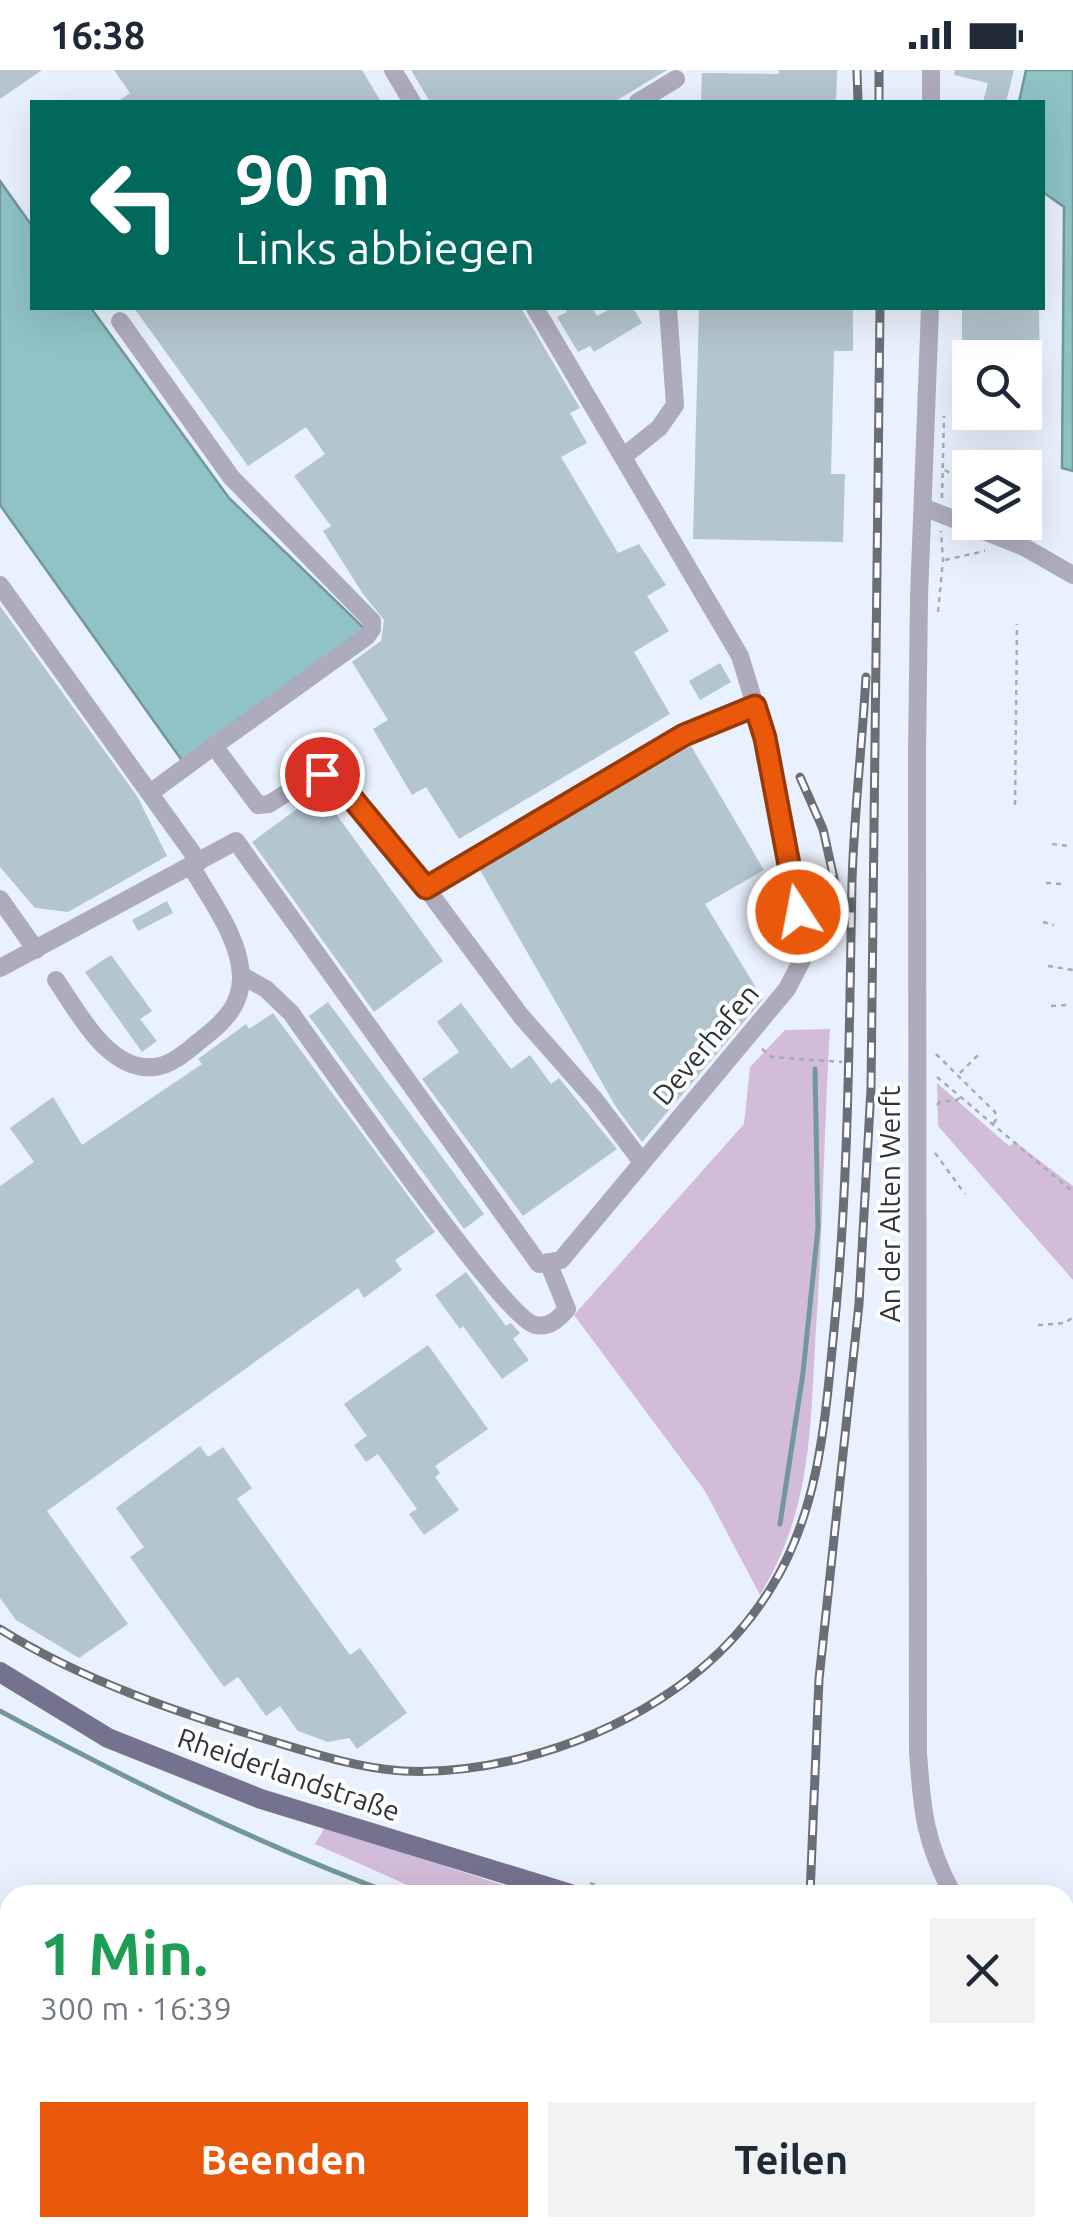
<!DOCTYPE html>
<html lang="de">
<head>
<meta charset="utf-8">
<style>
	:root { --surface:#fff; --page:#f2f2f3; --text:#1f2937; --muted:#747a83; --accent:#ea580c }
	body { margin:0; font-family:Ubuntu,sans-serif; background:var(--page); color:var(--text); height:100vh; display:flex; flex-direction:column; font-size:38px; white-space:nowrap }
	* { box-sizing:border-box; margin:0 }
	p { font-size:32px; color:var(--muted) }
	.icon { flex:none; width:55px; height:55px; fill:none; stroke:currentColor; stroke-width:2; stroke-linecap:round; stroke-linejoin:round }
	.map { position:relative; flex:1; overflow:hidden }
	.sheet { position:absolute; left:0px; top:1815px; width:1075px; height:352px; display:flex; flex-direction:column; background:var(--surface); border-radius:30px 30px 0 0; box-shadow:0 10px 40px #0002 }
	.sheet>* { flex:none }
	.top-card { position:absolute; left:30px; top:30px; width:1015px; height:210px; border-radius:0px; box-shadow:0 10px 40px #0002; background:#00695c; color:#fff; overflow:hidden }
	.fabs { position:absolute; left:952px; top:270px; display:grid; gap:20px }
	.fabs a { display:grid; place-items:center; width:90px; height:90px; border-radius:0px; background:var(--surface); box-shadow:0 10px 40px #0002; font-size:50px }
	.pin { position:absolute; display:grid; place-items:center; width:85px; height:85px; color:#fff; margin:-42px; border:5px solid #fff; border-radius:50%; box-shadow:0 2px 10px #0007 }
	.me { position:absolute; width:110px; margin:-55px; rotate:349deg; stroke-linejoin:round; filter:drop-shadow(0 0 8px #0008) }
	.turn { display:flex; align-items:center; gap:35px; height:210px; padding:0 40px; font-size:45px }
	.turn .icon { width:130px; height:130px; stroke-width:2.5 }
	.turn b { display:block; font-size:70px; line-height:85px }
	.round { display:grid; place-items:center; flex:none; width:105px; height:105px; border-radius:0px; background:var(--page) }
	.overview { display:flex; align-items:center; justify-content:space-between; height:170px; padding:0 40px }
	h1 { font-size:60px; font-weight:600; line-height:75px; color:#1e9e55 }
	.cta { display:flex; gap:20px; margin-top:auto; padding:20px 40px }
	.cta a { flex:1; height:115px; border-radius:0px; background:var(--accent); color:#fff; font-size:40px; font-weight:600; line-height:115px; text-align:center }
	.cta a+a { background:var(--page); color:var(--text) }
	.status { display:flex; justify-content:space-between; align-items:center; height:70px; padding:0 50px; background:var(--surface); direction:ltr }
	.status svg { height:28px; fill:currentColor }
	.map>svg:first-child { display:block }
</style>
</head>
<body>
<div class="status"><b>16:38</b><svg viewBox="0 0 49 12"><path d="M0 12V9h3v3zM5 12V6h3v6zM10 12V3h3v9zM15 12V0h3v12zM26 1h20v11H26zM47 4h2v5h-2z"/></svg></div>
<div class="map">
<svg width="1073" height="2166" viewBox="0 0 1073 2166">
	<rect width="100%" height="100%" fill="#e9f1fe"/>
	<path fill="#d3bcd9" d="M830,959C824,1058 823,1159 816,1258C810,1357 813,1437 760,1525L705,1421L574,1245L744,1054L750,997L785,960Z
		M937,1013L1009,1076L1015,1072L1073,1116V1210L938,1056Z
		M325,1757L533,1825H430L315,1774Z
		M427,2158H762L758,2166H419Z"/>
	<path fill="#8fc3c6" stroke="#72989c" stroke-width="2.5" d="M1026,0H1073V401L1062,398L1064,137L1043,122L1042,32H1019Z
		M0,111L32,156V238H91L229,428L366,560L183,692L0,435Z"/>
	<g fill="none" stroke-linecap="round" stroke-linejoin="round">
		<path stroke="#72989c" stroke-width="5" d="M780,1454L803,1303L818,1158L815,999
			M0,1641C127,1710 260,1775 396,1825
			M431,2166L439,2158"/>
	</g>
	<path fill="#b3c5ce" d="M0,0H42L0,29Z
		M114,0H362L381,32H117L130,23Z
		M411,0H667L614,32H430Z
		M779,0H837L836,32H701L702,3L779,4Z
		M955,0H1014L1006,32H983L988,13L954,5Z
		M134,238H521L580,338L570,343L587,373L561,387L618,483L639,474L666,515L647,526L669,561L634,582L670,644L459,769L426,717L412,725L373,659L388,650L352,592L381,571L384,550L363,524L323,461L331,456L294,406L325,384L306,357L248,396Z
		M565,238H592L597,246L612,238H633L642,253L594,282L590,276L578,282L557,247L567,242Z
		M699,238H853V281H834L831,404H845L843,472L693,469Z
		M962,238H1039L1040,318H1025V288H962Z
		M0,536L137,726L167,786L68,842L35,838L0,797Z
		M720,593L731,612L700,630L689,611Z
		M691,676L764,800L705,834L763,929L642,1072L616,1037L480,800Z
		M320,722L443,891L374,942L252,772Z
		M167,831L173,843L138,861L132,850Z
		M111,885L152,941L140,949L157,971L142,982L85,902Z
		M328,932L484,1144L464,1159L309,946Z
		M461,933L511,999L530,985L551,1014L559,1008L617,1079L523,1146L422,1009L459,982L437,952Z
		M273,943L435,1162L395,1190L402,1200L364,1228L358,1218L47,1441L128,1554L79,1588L16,1550L0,1528V1116L34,1092L10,1058L53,1027L82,1075L202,994L198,989L246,954L249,959Z
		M466,1202L506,1256L511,1253L520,1263L513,1269L529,1290L502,1309L463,1256L460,1259L435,1225Z
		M428,1275L488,1359L435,1396L440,1403L435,1407L459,1440L424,1465L409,1444L417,1439L378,1384L366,1392L354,1375L367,1366L344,1334Z
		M200,1376L208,1387L223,1377L252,1418L237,1429L350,1585L360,1578L407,1643L357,1679L349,1668L328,1672L298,1661L280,1636L266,1646L238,1607L224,1617L130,1487L144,1477L116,1438Z"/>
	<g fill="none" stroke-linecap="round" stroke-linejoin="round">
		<path stroke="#a6acb6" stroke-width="2.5" stroke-dasharray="5 5" stroke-linecap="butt" d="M945,400L970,416
			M942,428L944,346
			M945,490L985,481
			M938,542L943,490L941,461
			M1015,735L1017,554
			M1052,774L1068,776
			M1046,813L1061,814
			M1043,852L1054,855
			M1048,896L1073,900
			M1051,936L1067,935
			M762,979L772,987L842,992
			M936,984L995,1042L997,1048L992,1056
			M960,1003L980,983
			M937,1007L1073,1122
			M937,1035L941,1031H956L960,1027
			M935,1083L965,1124
			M1038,1255L1065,1253L1073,1247
			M590,1813L627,1825
			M1065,2068L1072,2047
			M1065,2081L1073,2102"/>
		<path stroke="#adabbd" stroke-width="18" d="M393,0L412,32
			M638,32L676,9
			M931,32V0
			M930,238L919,528L917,683L918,1682C922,1742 925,1772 953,1825
			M120,251L231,407L372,551V559L366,567L214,676
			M624,386L659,358L675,335L668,238
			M923,437L1024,477L1073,505
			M0,515L199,792
			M150,723L214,676L258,735L269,734L315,705L322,704L335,710L426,818L521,946L595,1030L642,1092
			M426,818L684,665L755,636
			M0,829L36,880
			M0,898L236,771L539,1194L561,1190L787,919L802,890L798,842L765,668L740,586L535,238
			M241,905L266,919L291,943C322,986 504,1248 535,1255C550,1258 558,1249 567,1239L548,1192
			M56,910C78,942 108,1002 155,997C174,995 193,976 207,965C226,950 241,933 241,908C241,869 209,828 191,796
			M1065,1910L1073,1914
			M0,2149L15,2166"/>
		<path stroke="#757290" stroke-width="20" d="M0,1602L108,1668L261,1729L574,1825
			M1065,2012L1073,2016"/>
		<defs>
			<path id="rail" d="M857,0L858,32
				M879,32V0
				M800,707L823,759L842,845
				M0,1559C83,1611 179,1643 272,1671C315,1684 358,1698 403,1701C442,1703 480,1698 518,1689C619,1664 716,1608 771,1518C820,1439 825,1349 834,1260C849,1111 849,962 852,812C854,744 862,676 866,607
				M810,1825L819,1609L859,1234L871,1018L880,238
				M794,2166V2158"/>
		</defs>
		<use href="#rail" stroke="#6a6f77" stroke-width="9"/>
		<use href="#rail" stroke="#fefefe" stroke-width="5" stroke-dasharray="15" stroke-linecap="butt"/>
	</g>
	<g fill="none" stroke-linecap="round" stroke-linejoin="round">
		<defs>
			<path id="route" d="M322,704L342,716L426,818L684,665L755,636L765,668L798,842"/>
		</defs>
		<use href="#route" stroke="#983908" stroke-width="25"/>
		<use href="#route" stroke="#ea580c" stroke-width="18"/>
	</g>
	<g text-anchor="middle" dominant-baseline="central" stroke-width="8" stroke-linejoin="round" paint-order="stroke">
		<g font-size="28" fill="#30343a" stroke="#fefefe">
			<text transform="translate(705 974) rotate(-50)">Deverhafen</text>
			<text transform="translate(889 1134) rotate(-90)">An der Alten Werft</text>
			<text transform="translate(289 1704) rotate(19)">Rheiderlandstraße</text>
		</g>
	</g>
</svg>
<div class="fabs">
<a><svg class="icon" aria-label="search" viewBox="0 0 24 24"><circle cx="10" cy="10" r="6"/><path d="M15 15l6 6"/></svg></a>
<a><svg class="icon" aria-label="layers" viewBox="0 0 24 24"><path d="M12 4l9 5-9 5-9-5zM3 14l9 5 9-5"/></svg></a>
</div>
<div class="pin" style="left:322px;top:704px;background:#d93025"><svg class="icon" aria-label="arrive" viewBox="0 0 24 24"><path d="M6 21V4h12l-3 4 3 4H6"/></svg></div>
<svg class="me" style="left:798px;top:842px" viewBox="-20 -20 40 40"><circle r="17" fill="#ea580c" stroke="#fff" stroke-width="3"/><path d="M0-11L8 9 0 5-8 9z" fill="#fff"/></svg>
<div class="top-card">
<div class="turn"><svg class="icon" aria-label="left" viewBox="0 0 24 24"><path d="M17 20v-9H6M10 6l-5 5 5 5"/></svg><div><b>90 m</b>Links abbiegen</div></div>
</div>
<section class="sheet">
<div class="overview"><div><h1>1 Min.</h1><p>300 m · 16:39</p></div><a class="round"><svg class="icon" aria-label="close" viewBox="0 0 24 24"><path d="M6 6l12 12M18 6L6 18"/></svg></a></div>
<div class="cta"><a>Beenden</a><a>Teilen</a></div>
</section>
</div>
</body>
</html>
